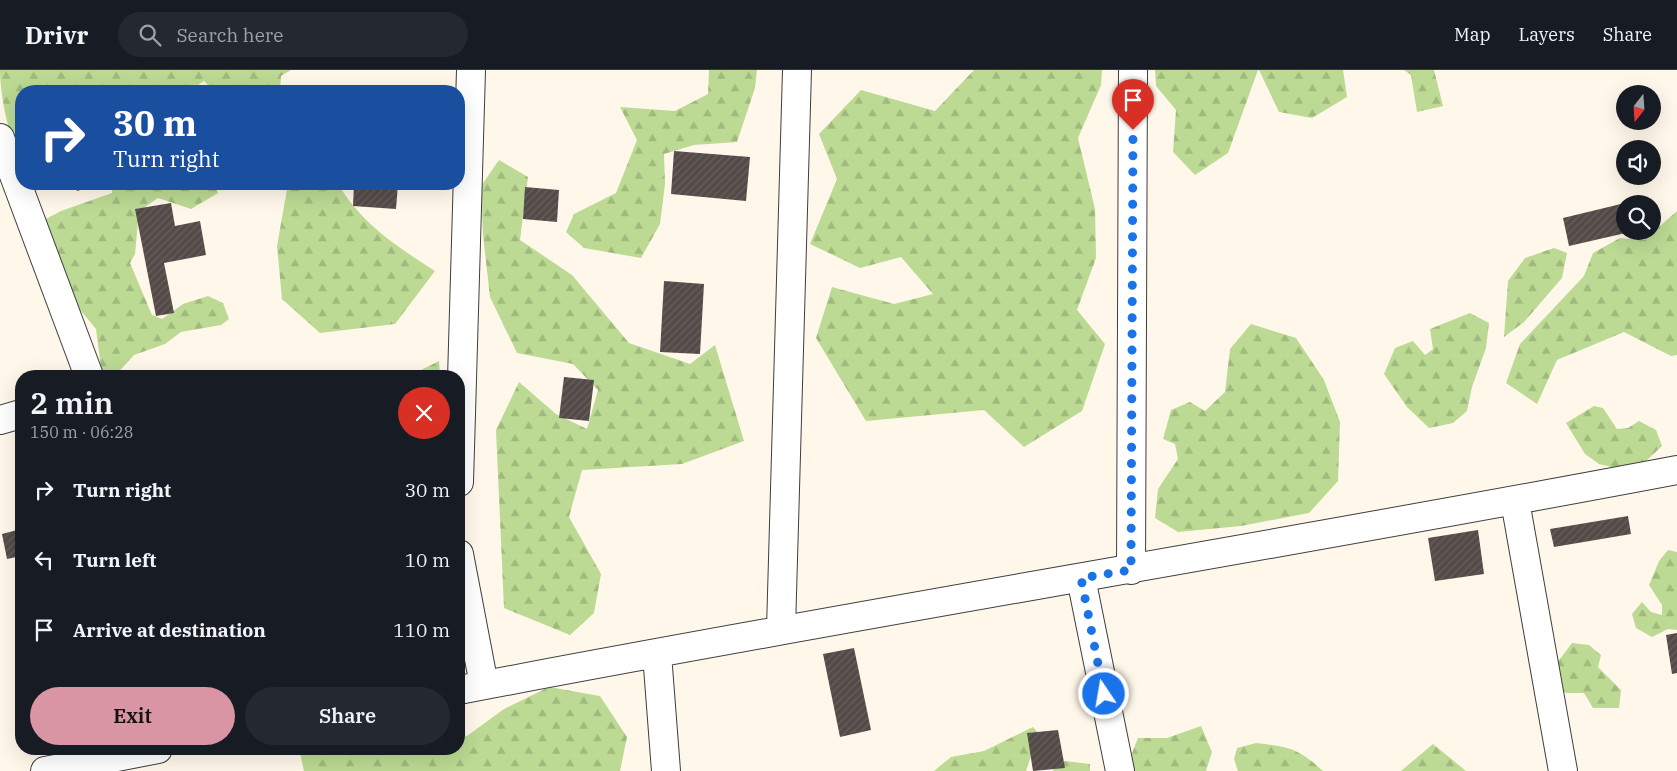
<!DOCTYPE html>
<html lang="en">
<head>
<meta charset="utf-8">
<style>
	:root { --surface:#171b24; --page:#242831; --text:#f1f3f6; --muted:#9ea1a6; --line:#363941; --accent:#d995a3 }
	body { margin:0; font-family:"IBM Plex Serif",serif; background:var(--page); color:var(--text); height:100vh; display:flex; flex-direction:column; font-size:19px; white-space:nowrap }
	* { box-sizing:border-box; margin:0 }
	p { font-size:16px; color:var(--muted) }
	.icon { flex:none; width:28px; height:28px; fill:none; stroke:currentColor; stroke-width:2; stroke-linecap:round; stroke-linejoin:round }
	.map { position:relative; flex:1; overflow:hidden }
	.side { position:absolute; left:15px; top:300px; width:450px; height:385px; display:flex; flex-direction:column; background:var(--surface); border-radius:20px; box-shadow:0 5px 20px #0002 }
	.side>* { flex:none }
	.top-card { position:absolute; left:15px; top:15px; width:450px; height:105px; border-radius:20px; box-shadow:0 5px 20px #0002; background:#1a4fa0; color:#fff; overflow:hidden }
	.needle { width:32px; rotate:197deg }
	.buttons { position:absolute; left:1616px; top:15px; display:grid; gap:10px }
	.buttons a { display:grid; place-items:center; width:45px; height:45px; border-radius:50%; background:var(--surface); box-shadow:0 5px 20px #0002; font-size:25px }
	.pin { position:absolute; display:grid; place-items:center; width:42px; height:42px; color:#fff; margin:-51px -21px; border-radius:50% 50% 50% 0; rotate:-45deg; box-shadow:0 0 5px #0007 }
	.pin .icon { rotate:45deg }
	.me { position:absolute; width:55px; margin:-28px; rotate:348deg; stroke-linejoin:round; filter:drop-shadow(0 0 4px #0008) }
	.turn { display:flex; align-items:center; gap:18px; height:105px; padding:0 15px; font-size:22px }
	.turn .icon { width:65px; height:65px; stroke-width:2.5 }
	.turn b { display:block; font-size:35px; line-height:42px }
	.round { display:grid; place-items:center; flex:none; width:52px; height:52px; border-radius:26px; background:var(--page) }
	.overview { display:flex; align-items:center; justify-content:space-between; height:85px; padding:0 15px }
	h1 { font-size:30px; font-weight:600; line-height:38px }
	.cta { display:flex; gap:10px; margin-top:auto; padding:10px 15px }
	.cta a { flex:1; height:58px; border-radius:30px; background:var(--accent); color:#111; font-size:20px; font-weight:600; line-height:58px; text-align:center }
	.cta a+a { background:var(--page); color:var(--text) }
	ul { padding:0; list-style:none }
	li { display:flex; align-items:center; gap:15px; height:70px; padding:0 15px }
	li div { flex:1 }
	li b { display:block; font-size:19px }
	li em { font-style:normal }
	header { display:flex; align-items:center; gap:30px; box-sizing:border-box; height:70px; padding:0 25px; background:var(--surface); border-bottom:1px solid var(--line) }
	header strong { font-size:24px }
	nav { display:flex; gap:28px; margin-inline-start:auto; font-size:18px }
	.search { width:350px; height:45px; background:var(--page); display:flex; align-items:center; gap:12px; box-sizing:border-box; padding:0 18px; border-radius:28px; color:var(--muted); font-size:19px }
	.map>svg:first-child { display:block }
</style>
</head>
<body>
<header>
<strong>Drivr</strong>
<div class="search"><svg class="icon" aria-label="search" viewBox="0 0 24 24"><circle cx="10" cy="10" r="6"/><path d="M15 15l6 6"/></svg>Search here</div>
<nav><a>Map</a><a>Layers</a><a>Share</a></nav>
</header>
<div class="map">
<svg width="1677" height="701" viewBox="0 0 1677 701">
	<defs>
		<pattern id="forest-firs" width="22" height="20" patternUnits="userSpaceOnUse" patternTransform="scale(1.25)"><rect width="22" height="20" fill="#bcda93"/><path d="M5 1l3.5 6h-7zM16 11l3.5 6h-7z" fill="#a0ba7d"/></pattern>
		<pattern id="building-hatch" width="6" height="6" patternUnits="userSpaceOnUse" patternTransform="scale(1.25)"><rect width="6" height="6" fill="#544b48"/><path d="M-1 1l2-2M0 6l6-6M5 7l2-2" fill="none" stroke="#68605e"/></pattern>
	</defs>
	<rect width="100%" height="100%" fill="#fff8ea"/>
	<path fill="url(#forest-firs)" d="M0,0H291L281,6L280,21H214L204,11L189,21H21V77L16,78C7,58 0,23 0,0Z
		M709,0H757L755,18L737,72L694,75L664,84L665,114L660,154L641,188L584,178L566,162L574,144L616,123L637,70L620,37L675,41L708,24Z
		M974,0H1102L1101,15L1078,68L1095,139L1096,188L1077,240L1105,274L1082,341L1024,377L984,340L866,351L816,268L832,217L894,234L933,224L901,187L860,198L810,174L837,109L819,64L861,20L935,41Z
		M1155,0H1258L1228,83L1195,105L1173,82L1176,40L1156,16Z
		M1259,0H1343L1347,27L1312,48L1279,42Z
		M1404,0H1434L1443,36L1417,42L1411,5Z
		M499,90L528,107L520,170L572,205L629,273L690,294L715,275L744,371L682,394L582,400L569,447L601,504L594,543L570,565L504,538L496,360L519,312L556,344L587,359L598,320L573,294L517,283L490,227L483,165L481,116Z
		M112,114H215L218,123L191,139L158,128L139,141L135,184L130,193L152,245L162,249L183,234L208,226L223,233L229,249L221,255L181,262L165,274L134,285L115,306H102L96,259L71,229L38,153L61,141L112,123Z
		M288,114H338C363,155 395,175 435,201L395,254L320,263L282,229L277,176Z
		M1677,141V285L1671,286L1624,262L1557,290L1537,334L1506,313L1520,274L1584,206L1593,183L1620,168L1644,170Z
		M1554,178L1567,183L1562,208L1524,252L1504,267L1508,211L1525,188Z
		M1470,243L1489,253L1486,278L1472,317L1467,341L1453,353L1429,358L1407,337L1384,304L1395,278L1413,271L1425,285L1433,279L1430,259Z
		M1251,254L1296,268L1324,310L1340,352L1338,411L1309,443L1241,456L1178,462L1155,448L1158,419L1178,389L1175,374L1163,369L1171,340L1190,332L1205,341L1225,322L1230,279Z
		M439,291L440,306H409Z
		M1594,336L1603,338L1617,359L1628,358L1639,351L1656,360L1662,376L1646,391L1615,398L1599,394L1585,384L1566,353Z
		M1668,480L1677,482V560L1668,559L1652,567L1636,558L1632,544L1642,532L1651,542L1662,545V535L1649,515L1659,491Z
		M1572,573L1589,575L1601,585L1598,597L1621,620L1619,638H1593L1584,623H1566L1551,615L1557,593Z
		M549,617L600,626L627,667L620,701H304L299,679H459V664L467,666L504,639Z
		M1201,656L1212,682L1206,701H1125L1138,668H1167Z
		M1033,657L1045,671L1032,683L1026,701H934L951,687L984,681Z
		M1256,673C1289,677 1298,678 1323,701H1238L1234,689L1237,678Z
		M1433,674L1466,701H1401Z
		M1065,691L1090,694V701H1052Z"/>
	<path fill="url(#building-hatch)" d="M674,81L750,87L746,131L671,124Z
		M75,114H99L77,121Z
		M354,114H398L396,139L353,136Z
		M525,117L559,120L557,152L523,149Z
		M171,133L175,156L200,151L206,185L164,193L174,243L156,246L135,139Z
		M1625,133V161L1630,162L1569,176L1563,148Z
		M664,211L704,214L700,284L660,282Z
		M564,307L594,310L589,351L559,348Z
		M1628,446L1631,464L1554,477L1550,459Z
		M21,459V486L7,489L2,464Z
		M1478,460L1484,504L1435,511L1428,468Z
		M1677,563V603L1672,604L1666,565Z
		M854,578L871,660L840,667L823,584Z
		M1058,660L1065,698L1033,701L1027,663Z"/>
	<g fill="none" stroke-linecap="round" stroke-linejoin="round">
		<defs>
			<path id="street" d="M0,68L89,306
				M0,350L21,344
				M459,412L471,0
				M1515,431L1563,701
				M459,484L484,615
				M1131,500L1133,0
				M1081,508L1120,701
				M781,559L797,0
				M657,584L666,701
				M459,620C864,542 1271,477 1677,400
				M45,701L158,679"/>
		</defs>
		<use href="#street" stroke="#3e3e3e" stroke-width="30"/>
		<use href="#street" stroke="#fff" stroke-width="28"/>
	</g>
	<g fill="none" stroke-linecap="round" stroke-linejoin="round">
		<path stroke="#1a73e8" stroke-width="9" stroke-dasharray="0 16.2" d="M1104,624L1081,508L1131,500L1133,60"/>
	</g>
</svg>
<div class="buttons">
<a><svg class="needle" viewBox="-14 -14 28 28"><path d="M0-13l5 13h-10z" fill="#e53935"/><path d="M0 13l5-13h-10z" fill="#9ea1a6"/></svg></a>
<a><svg class="icon" aria-label="sound" viewBox="0 0 24 24"><path d="M4 9h4l5-4v14l-5-4H4zM17 9q2 3 0 6"/></svg></a>
<a><svg class="icon" aria-label="search" viewBox="0 0 24 24"><circle cx="10" cy="10" r="6"/><path d="M15 15l6 6"/></svg></a>
</div>
<div class="pin" style="left:1133px;top:60px;background:#d93025"><svg class="icon" aria-label="arrive" viewBox="0 0 24 24"><path d="M6 21V4h12l-3 4 3 4H6"/></svg></div>
<svg class="me" style="left:1104px;top:624px" viewBox="-20 -20 40 40"><circle r="17" fill="#1a73e8" stroke="#fff" stroke-width="3"/><path d="M0-11L8 9 0 5-8 9z" fill="#fff"/></svg>
<div class="top-card">
<div class="turn"><svg class="icon" aria-label="right" viewBox="0 0 24 24"><path d="M7 20v-9h11M14 6l5 5-5 5"/></svg><div><b>30 m</b>Turn right</div></div>
</div>
<section class="side">
<div class="overview"><div><h1>2 min</h1><p>150 m · 06:28</p></div><a class="round" style="background:#d93025;color:#fff"><svg class="icon" aria-label="close" viewBox="0 0 24 24"><path d="M6 6l12 12M18 6L6 18"/></svg></a></div>
<ul>
<li><svg class="icon" aria-label="right" viewBox="0 0 24 24"><path d="M7 20v-9h11M14 6l5 5-5 5"/></svg><div><b>Turn right</b></div><em>30 m</em></li>
<li><svg class="icon" aria-label="left" viewBox="0 0 24 24"><path d="M17 20v-9H6M10 6l-5 5 5 5"/></svg><div><b>Turn left</b></div><em>10 m</em></li>
<li><svg class="icon" aria-label="arrive" viewBox="0 0 24 24"><path d="M6 21V4h12l-3 4 3 4H6"/></svg><div><b>Arrive at destination</b></div><em>110 m</em></li>
</ul>
<div class="cta"><a>Exit</a><a>Share</a></div>
</section>
</div>
</body>
</html>
